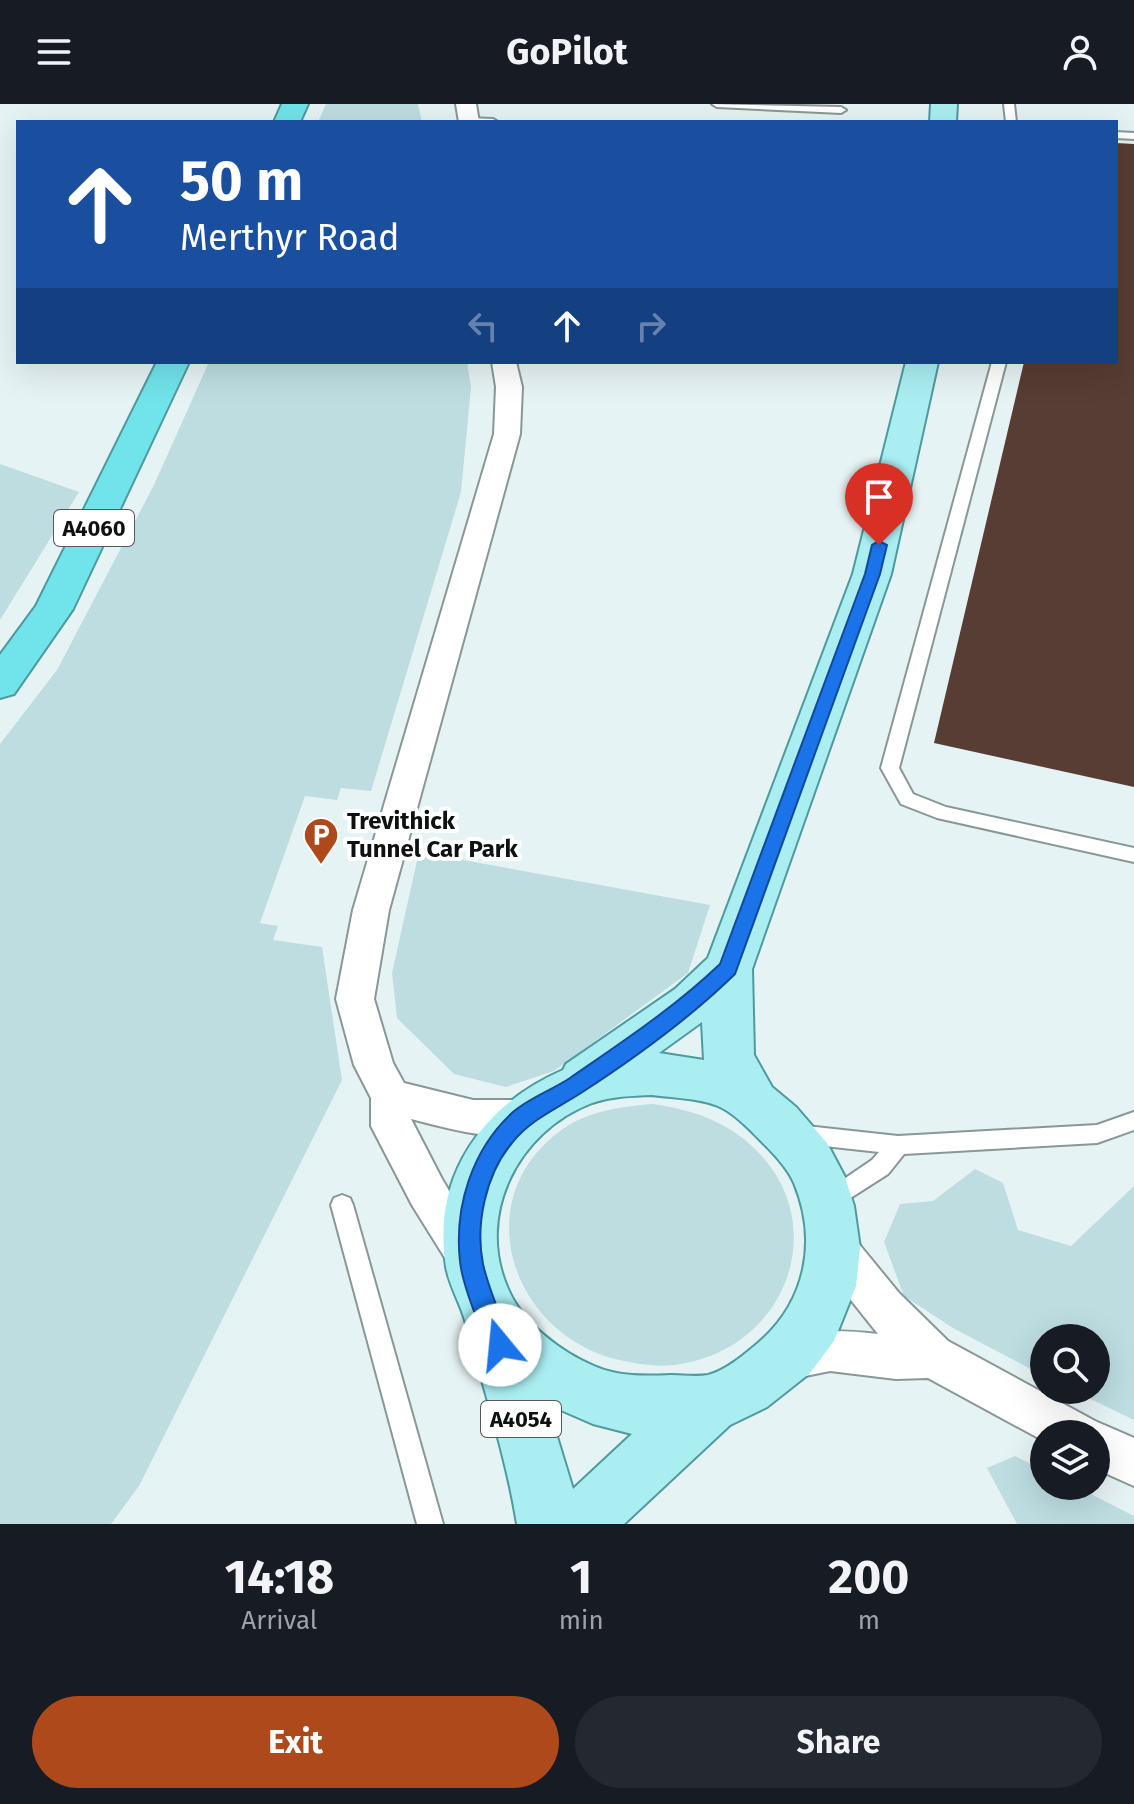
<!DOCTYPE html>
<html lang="en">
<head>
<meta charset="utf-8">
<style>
	:root { --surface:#171b24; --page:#242831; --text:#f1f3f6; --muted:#9ea1a6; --accent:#ae491b }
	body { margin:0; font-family:"Fira Sans",sans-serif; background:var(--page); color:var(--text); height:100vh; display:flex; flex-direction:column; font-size:30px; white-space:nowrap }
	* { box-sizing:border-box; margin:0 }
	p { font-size:26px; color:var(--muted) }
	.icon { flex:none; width:44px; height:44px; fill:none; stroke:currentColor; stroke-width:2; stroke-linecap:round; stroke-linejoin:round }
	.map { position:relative; height:1420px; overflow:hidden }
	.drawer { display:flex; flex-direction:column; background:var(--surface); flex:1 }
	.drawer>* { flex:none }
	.guide { position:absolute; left:16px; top:16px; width:1102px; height:244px; border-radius:0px; box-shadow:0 8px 32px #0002; background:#1a4fa0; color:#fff; overflow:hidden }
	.buttons { position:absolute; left:1030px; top:1220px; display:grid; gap:16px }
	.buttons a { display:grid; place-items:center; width:80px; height:80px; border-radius:50%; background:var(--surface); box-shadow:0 8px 32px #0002; font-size:40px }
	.pin { position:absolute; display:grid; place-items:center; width:68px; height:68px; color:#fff; margin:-82px -34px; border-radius:50% 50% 50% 0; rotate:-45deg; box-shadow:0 0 8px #0007 }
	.pin .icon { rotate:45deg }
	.me { position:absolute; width:88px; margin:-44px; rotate:343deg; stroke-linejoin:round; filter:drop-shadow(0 0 6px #0008) }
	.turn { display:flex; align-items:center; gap:28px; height:168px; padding:0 32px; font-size:36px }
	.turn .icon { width:104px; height:104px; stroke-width:2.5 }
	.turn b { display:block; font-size:56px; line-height:68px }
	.lanes { display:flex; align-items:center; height:76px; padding:0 32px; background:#0003; justify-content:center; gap:40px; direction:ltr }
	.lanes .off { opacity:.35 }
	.eta { display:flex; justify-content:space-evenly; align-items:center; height:136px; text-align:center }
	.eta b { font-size:48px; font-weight:700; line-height:56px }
	.cta { display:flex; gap:16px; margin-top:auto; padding:16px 32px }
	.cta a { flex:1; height:92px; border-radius:48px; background:var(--accent); color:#fff; font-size:32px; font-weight:700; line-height:92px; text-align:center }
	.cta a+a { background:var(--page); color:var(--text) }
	header { display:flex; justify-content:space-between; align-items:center; height:104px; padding:0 32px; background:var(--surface); font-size:36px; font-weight:700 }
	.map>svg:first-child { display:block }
</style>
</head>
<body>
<header><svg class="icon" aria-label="menu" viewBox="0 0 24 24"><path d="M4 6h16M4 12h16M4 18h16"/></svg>GoPilot<svg class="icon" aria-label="person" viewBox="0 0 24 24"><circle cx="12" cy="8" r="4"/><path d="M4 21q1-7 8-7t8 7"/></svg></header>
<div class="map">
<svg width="1134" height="1420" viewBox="0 0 1134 1420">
	<rect width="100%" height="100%" fill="#e6f3f4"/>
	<path fill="#bddde0" d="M326,0H418L422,18H318Z
		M209,258H467L471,283L461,388L371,687L341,684L337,696L305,692L260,819L278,822L273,836L322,843L342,976L139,1382L111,1420H0V640L57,566L154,381Z
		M0,360L79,388L0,516Z
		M419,748L710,801L688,869L554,967L506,983L454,970L397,914L392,869Z
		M652,1000C690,1005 727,1017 755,1045C833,1121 786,1243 681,1260C660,1264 636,1260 615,1255C511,1228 467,1096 560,1027C587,1007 619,1003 652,1000Z
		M975,1065L1003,1079L1018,1126L1071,1142L1134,1082V1316L1072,1286H1096V1234H1044V1272L953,1224L904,1192L884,1138L900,1100L933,1097Z
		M1015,1352L1044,1366V1382H1075L1134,1412V1420H1017L987,1364Z"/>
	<path fill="#573d33" d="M1116,39L1134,40V683L934,639L1024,258H1116Z"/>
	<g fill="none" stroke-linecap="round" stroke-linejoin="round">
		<defs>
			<path id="lane" d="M712,0L841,3L846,6L841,9L717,3Z
				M1004,0H1014L1016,18H1006Z
				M468,14L493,15L498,18H463Z
				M1116,28L1134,29V35L1116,34Z
				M992,258H1006L899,664L913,690L946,703L1134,744V758L937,714L901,700L881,664Z
				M1134,1008V1026L1097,1039L904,1050L888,1070L830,1107L822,1104L819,1097L822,1090L872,1056L879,1048L797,1039L789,1037L786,1030L789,1023L797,1021L898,1032L1097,1021Z
				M342,1091L350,1094L353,1101L443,1420H417L331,1101L334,1094Z"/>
			<path id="street" d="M456,0H476L479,18H459Z
				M492,258H516L522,283L520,330L389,806L374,895L393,959L404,979L473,996H523L537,1001L543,1013L537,1025C496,1040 452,1025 411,1015L442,1075L491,1156L485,1170L470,1176L455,1170L412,1101L371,1022V994L354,961L336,895L353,806L494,330L496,283Z
				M834,1122L849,1128L899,1189L948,1237L1095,1317L1134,1334V1382L1096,1365V1330H1044V1337L928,1274L896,1275L830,1267L786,1276L770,1269L764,1254L770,1239C807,1224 840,1226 878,1230L819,1156L813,1142L819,1128Z"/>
			<path id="primary" d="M931,0H957L956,18H930Z
				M906,258H938L891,470L752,865L754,951L772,983L796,1003L827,1039L845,1073L854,1102L860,1144L856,1182L834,1237L810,1269L767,1303L730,1321L624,1420H517C506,1352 484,1286 466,1220C461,1200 450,1184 446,1163C431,1072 483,1001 563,966L566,960L675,885L708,854L853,470ZM702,918L704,956L659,949ZM652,991C673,994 698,994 718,1002C734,1009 748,1024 760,1036C772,1048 787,1063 794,1079C818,1137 806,1198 758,1239C745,1250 725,1267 708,1271C696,1273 683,1271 671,1271C645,1272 619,1273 594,1262C562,1249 523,1219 509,1187C474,1112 518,1027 592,999C612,992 632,992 652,991ZM547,1300L593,1320L632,1330L573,1385Z"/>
			<path id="highway" d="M282,0H308L300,18H274Z
				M157,258H189L73,505L14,590L0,594V551L36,502Z"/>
		</defs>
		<use href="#lane" stroke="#8a9797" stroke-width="4"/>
		<use href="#street" stroke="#8a9797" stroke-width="4"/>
		<use href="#primary" stroke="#4e9a9e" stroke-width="4"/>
		<use href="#highway" stroke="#4e9a9e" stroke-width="4"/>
		<use href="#lane" fill="#fff" fill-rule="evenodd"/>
		<use href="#street" fill="#fff" fill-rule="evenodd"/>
		<use href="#primary" fill="#aaeef2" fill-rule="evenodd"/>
		<use href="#highway" fill="#71e3ea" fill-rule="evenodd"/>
	</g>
	<path fill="#1a73e8" stroke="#114b97" stroke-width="2" d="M879,437L887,441L880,470L735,870C688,916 635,954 581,989C556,1005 530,1016 512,1039C486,1070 475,1120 483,1160C489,1187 502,1215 512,1241L508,1249L500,1252L491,1249C481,1226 462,1180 460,1157C454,1103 472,1045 513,1008C529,994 552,986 570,974C622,938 674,904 720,860L865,470L872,441Z"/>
	<defs>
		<symbol id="parking-pin" viewBox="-11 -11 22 30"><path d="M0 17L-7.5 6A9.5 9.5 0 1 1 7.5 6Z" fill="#ae491b" stroke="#fff"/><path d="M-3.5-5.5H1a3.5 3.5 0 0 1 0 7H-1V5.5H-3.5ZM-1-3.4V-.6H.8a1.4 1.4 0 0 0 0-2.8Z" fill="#fff"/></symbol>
	</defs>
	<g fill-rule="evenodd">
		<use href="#parking-pin" x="301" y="711" width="40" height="54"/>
	</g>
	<g text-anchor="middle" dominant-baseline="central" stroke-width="8" stroke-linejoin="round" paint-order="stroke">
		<g fill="#fff" stroke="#565859" stroke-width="2">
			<rect x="54" y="406" width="80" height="36" rx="6"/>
			<rect x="481" y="1297" width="80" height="36" rx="6"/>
		</g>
		<g font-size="22" font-weight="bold" fill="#0d1112">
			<text x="94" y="424">A4060</text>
			<text x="521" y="1315">A4054</text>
		</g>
		<g font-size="24" font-weight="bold" fill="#0d1112" stroke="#fff" text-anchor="start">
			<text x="347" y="717">Trevithick<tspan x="347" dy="28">Tunnel Car Park</tspan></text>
		</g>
	</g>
</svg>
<div class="buttons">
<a><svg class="icon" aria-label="search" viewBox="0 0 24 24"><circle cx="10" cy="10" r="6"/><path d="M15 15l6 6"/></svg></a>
<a><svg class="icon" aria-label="layers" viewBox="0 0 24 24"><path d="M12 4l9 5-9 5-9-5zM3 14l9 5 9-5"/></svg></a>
</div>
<div class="pin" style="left:879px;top:441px;background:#d93025"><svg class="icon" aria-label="arrive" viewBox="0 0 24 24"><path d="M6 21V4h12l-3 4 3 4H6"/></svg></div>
<svg class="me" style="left:500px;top:1241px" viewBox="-20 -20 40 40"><circle r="19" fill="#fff"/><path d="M0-13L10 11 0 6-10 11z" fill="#1a73e8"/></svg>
<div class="guide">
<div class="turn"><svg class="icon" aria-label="ahead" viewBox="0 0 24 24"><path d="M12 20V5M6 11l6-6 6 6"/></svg><div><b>50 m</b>Merthyr Road</div></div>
<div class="lanes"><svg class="icon off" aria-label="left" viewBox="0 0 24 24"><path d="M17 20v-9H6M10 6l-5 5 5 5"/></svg><svg class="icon" aria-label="ahead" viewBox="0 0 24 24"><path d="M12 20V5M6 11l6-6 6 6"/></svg><svg class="icon off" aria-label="right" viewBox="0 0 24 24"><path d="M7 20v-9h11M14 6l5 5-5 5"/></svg></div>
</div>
</div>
<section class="drawer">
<div class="eta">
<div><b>14:18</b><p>Arrival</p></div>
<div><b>1</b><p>min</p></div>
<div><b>200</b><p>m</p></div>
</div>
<div class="cta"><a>Exit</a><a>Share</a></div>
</section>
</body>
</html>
